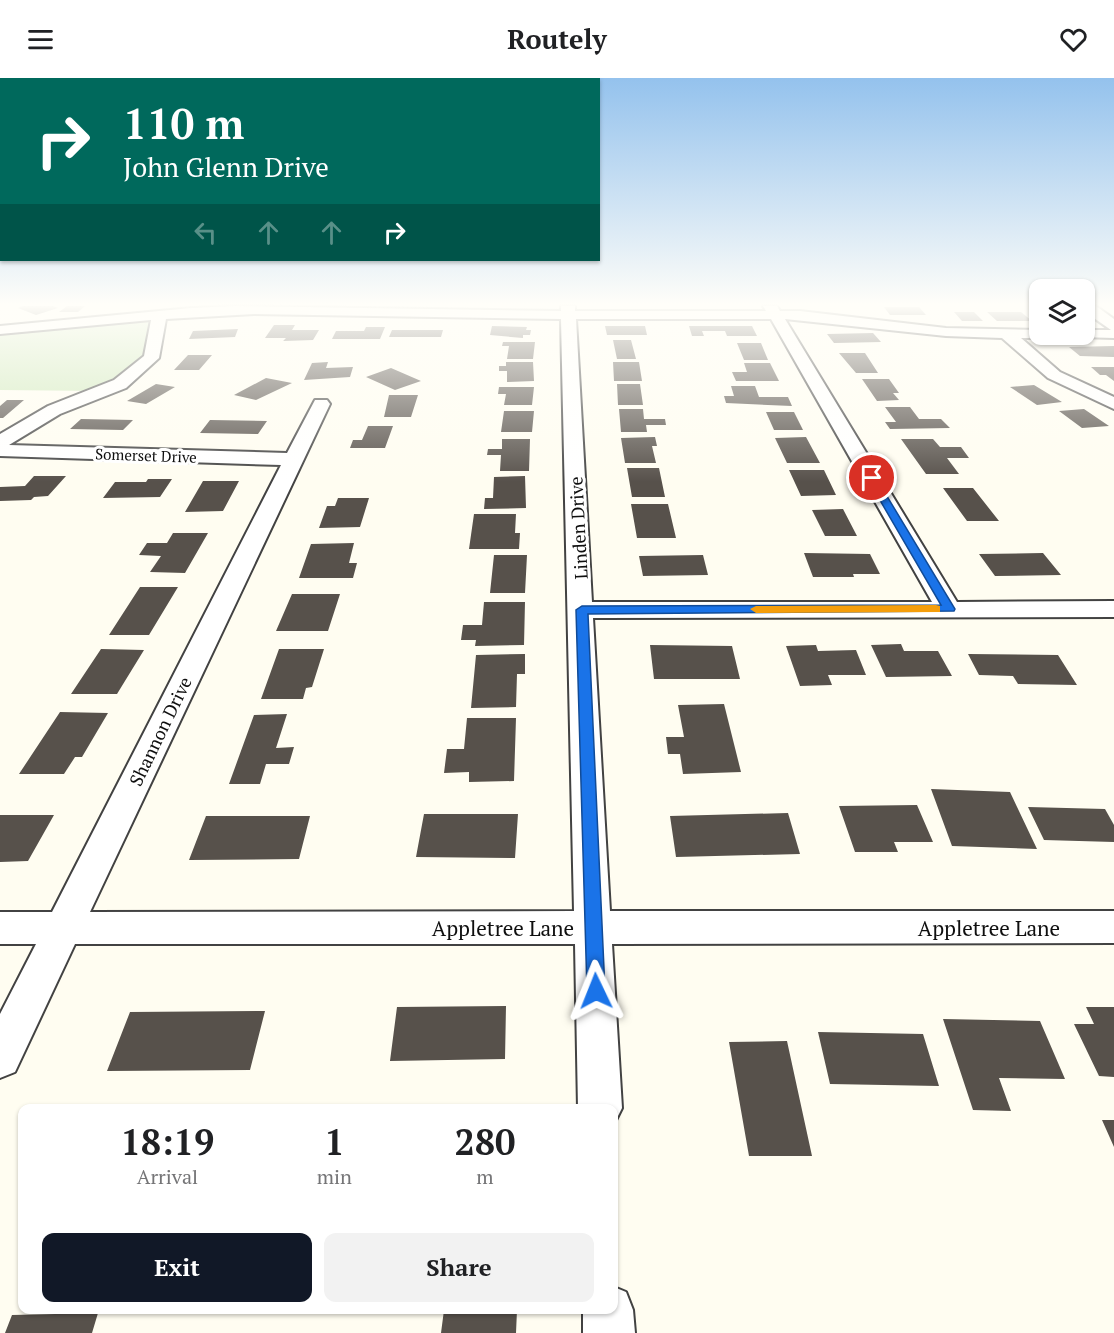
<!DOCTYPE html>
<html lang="en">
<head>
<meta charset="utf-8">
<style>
	:root { --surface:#fff; --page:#f2f2f2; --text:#202124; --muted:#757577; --accent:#111827 }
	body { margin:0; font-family:"PT Serif",serif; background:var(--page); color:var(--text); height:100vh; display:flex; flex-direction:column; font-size:22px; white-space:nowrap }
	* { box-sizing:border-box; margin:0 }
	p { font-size:20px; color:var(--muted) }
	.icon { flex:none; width:33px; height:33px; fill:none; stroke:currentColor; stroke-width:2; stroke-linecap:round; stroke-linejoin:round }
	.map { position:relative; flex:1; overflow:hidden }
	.sheet { position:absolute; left:18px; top:1026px; width:600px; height:210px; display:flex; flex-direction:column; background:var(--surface); border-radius:12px; box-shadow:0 2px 4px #0004 }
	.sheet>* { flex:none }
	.hud { position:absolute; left:0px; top:0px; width:600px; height:183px; box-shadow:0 2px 4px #0004; background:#00695c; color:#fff; overflow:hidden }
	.controls { position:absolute; left:1029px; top:201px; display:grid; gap:12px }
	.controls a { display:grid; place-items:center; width:66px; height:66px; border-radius:12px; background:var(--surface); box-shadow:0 2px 4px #0004; font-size:30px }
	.pin { position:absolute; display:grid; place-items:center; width:51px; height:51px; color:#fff; margin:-26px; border:3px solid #fff; border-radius:50%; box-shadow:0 2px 6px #0007 }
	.me { position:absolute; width:66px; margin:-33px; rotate:358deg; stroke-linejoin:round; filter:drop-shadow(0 0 4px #0008) }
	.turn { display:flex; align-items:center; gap:21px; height:126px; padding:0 24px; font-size:27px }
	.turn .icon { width:78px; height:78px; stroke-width:2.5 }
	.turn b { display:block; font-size:42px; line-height:51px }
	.lanes { display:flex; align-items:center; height:57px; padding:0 24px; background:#0003; justify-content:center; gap:30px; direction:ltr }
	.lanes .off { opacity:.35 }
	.eta { display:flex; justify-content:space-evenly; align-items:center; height:102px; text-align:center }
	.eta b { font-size:36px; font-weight:700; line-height:42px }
	.cta { display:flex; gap:12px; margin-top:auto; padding:12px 24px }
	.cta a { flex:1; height:69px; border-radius:12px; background:var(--accent); color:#fff; font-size:24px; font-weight:700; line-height:69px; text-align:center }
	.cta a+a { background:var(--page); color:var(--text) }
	header { display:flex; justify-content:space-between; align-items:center; height:78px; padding:0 24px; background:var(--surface); font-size:27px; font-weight:700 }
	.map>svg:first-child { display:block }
</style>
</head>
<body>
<header><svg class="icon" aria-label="menu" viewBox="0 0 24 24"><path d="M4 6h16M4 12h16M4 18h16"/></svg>Routely<svg class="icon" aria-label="heart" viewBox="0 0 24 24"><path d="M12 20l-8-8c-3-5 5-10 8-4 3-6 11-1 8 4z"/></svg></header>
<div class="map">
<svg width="1114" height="1255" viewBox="0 0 1114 1255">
	<rect width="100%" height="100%" fill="#fffdf1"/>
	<path fill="#cfe8bb" d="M153,242L148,273L143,280L131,292L97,313L0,312V256Z"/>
	<path fill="#57514b" d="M23,228H53L58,230L36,237L18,230Z
		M67,228H85L78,234H59Z
		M884,229H919L926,237H890Z
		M954,234H974L983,243H962Z
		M987,234H1021L1032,243H997Z
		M274,247H295L292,252H319L313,262L283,263L286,260H265Z
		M492,248L527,249L526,252H531L530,257H523V260L490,257Z
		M605,248H645L647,257H607Z
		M689,248H752L757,258H727L725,253H702L704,258H692Z
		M366,249H385L380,261H332L336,253H364Z
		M238,251L235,259L189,261L193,253Z
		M392,252H443L441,259H389Z
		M873,255L881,264L834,265L827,256Z
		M613,262H631L636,281H617Z
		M503,264H535L533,281H507L509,268H502Z
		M737,265H761L768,282H744Z
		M1114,268V279L1080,278L1069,269Z
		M839,275H865L878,295H856Z
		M188,277H212L199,292H174Z
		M328,284L326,290L353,289L350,299L304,302L312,285Z
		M506,284H533L534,303L507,304V293H499V288H506Z
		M613,284H639L642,303H614Z
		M744,285H770L779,303H736L732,294H747Z
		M1091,289H1114V303L1106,297H1100Z
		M391,290L421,303L395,312L366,299Z
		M266,300L292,305L256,322L234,317Z
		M862,301H889L899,315H893L899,322L877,323Z
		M156,306L175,309L146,326L127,323Z
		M617,306H640L643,327H618Z
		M1034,307L1062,324L1037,327L1010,309Z
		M731,308H755L759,319H788L792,328L726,325L724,318H734Z
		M499,309H534L532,327H504L506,316H498Z
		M389,317H418L411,339H384Z
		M7,322H24L3,340H0V328Z
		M885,329H910L919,341H941L950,350L890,351L885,344H896Z
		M619,331H643L644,341H665L666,347H646L647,354H621Z
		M1084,331L1109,348L1082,350L1059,333Z
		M504,333H534L532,354H501Z
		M766,334H794L803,352H774Z
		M81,341L133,342L123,352L70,351Z
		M210,342L267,343L258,356L200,355Z
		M368,348H393L385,370H350L353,362H362Z
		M655,359L657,368H652L656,385H625L621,360Z
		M806,359L820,385H787L775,360Z
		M502,361H530L529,393H500L501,377H487L488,371H502Z
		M901,361H933L940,369H961L969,380H947L959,396H926Z
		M627,390H659L665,419H632Z
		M789,392H824L836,417L801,418Z
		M34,398H66L48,418L34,419L31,422L0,423V409L25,408Z
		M525,398L526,430L484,431L485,420H493L494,399Z
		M148,401H172L160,419L103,420L115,404H146Z
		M203,403H239L223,433L185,434Z
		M943,410H973L999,443H967Z
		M338,420H369L360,449L319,450L327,428H335Z
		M631,426H668L676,460H637Z
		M843,431L857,458H825L812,432Z
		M474,436H516L515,455H520L519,471H469Z
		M173,455H208L185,495L150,494L161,478L139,477L147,465H167Z
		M354,465L349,485H357L353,500H299L311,466Z
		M804,475L870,476L880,496H853L854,499H813Z
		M1043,475L1061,497L995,498L979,476Z
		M494,477H527L525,515H490Z
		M703,477L708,497L643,498L639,478Z
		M140,509H178L149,557H109Z
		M292,516H340L328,553H276Z
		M484,524H525L524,567L475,568L476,562H461L463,547H482Z
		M901,566L904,573H938L952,598L886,599L871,567Z
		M650,567L732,568L740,601H654Z
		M816,567L818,573L856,572L866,597H828L832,607L800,608L786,568Z
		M101,571L144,572L117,616H71Z
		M279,571H324L312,609L306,610L303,621H261Z
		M525,576V596H517L516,629L471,630L476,577Z
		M968,576L1058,577L1077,607L1018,606L1013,598L979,597Z
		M724,626L741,694L683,696L680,676H668L666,659H684L678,627Z
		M60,634L108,635L82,679H75L64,696H19Z
		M287,636L276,670L294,669L289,686H266L260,706H229L254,637Z
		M467,640H516L514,703L469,704V694L444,695L447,671H464Z
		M931,711L1010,714L1037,771L952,768Z
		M917,727L933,764H894L898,774H855L839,728Z
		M1028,729L1105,731L1114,747V764L1044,762Z
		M788,735L800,776L676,779L670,738Z
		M424,736H518L515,780L416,779Z
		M0,737H54L28,783L0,784Z
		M206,738H310L299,781L189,782Z
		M506,928L505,981L390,983L397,929Z
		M1086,929H1114V999L1099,998L1074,946H1094Z
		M265,933L250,992L107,993L130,934Z
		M943,941L1040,943L1065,1001L999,1000L1011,1033L973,1032Z
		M818,954L923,956L939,1008L830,1006Z
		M787,963L812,1078H749L729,964Z
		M414,1026V1030H364V1027Z
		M1102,1042H1114V1069Z
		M444,1232H517L516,1255H441Z
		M98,1235L92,1255H5L12,1237Z"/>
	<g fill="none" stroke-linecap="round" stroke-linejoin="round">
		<defs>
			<path id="street" d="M234,228L561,233V228H575V233H766L763,228H777L780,233H800L946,250L1040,252V256H1047L1040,260H1021L1060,294L1114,319V331L1048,300L1002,260L946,258L785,241L957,524L1114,523V539L593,540L610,833H1114V865L612,866L622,1030L614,1046V1030H578L575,866H75L15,994L0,1000V936L36,866H0V834H52L281,387L0,378V356L48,328L114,302L144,278L151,242L0,256V248L191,230ZM254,236L561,241L574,833L90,834L330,326L327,322H315L287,375L9,367L60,336L126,310L159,280L166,241ZM576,241H771L932,524H592Z
				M1084,228H1096L1114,241V260L1079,259L1077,256H1084V252H1111L1084,233Z
				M614,1209L626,1214L633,1232L635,1255H583V1232H614Z"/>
		</defs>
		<use href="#street" stroke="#424242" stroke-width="4"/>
		<use href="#street" fill="#fff" fill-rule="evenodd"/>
	</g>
	<linearGradient id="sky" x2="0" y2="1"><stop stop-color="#94c2ed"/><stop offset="0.56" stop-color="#fffef9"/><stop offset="1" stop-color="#fffef9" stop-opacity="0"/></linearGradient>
	<rect width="1114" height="404" fill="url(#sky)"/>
	<path fill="#1a73e8" stroke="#114b97" stroke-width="1.5" d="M872,397L876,400L955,531L954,533L588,536L605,913L603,919L596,922L589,919L587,913L576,532L582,528L941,527L867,400Z"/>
	<path fill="#f59e0b" d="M936,527L940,528V534L756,535L750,531L756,528Z"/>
	<g text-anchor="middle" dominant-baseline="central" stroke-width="6" stroke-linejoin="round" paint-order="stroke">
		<g font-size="15" fill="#0f0f0f" stroke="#fff">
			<text transform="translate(146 377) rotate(2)">Somerset Drive</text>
		</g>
		<g font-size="18" fill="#0f0f0f" stroke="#fff">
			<text transform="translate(578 450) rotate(-93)">Linden Drive</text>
			<text transform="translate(160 653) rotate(-64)">Shannon Drive</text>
		</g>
		<g font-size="21" fill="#0f0f0f" stroke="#fff">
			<text x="503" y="850">Appletree Lane</text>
			<text x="989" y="850">Appletree Lane</text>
		</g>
	</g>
</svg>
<div class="controls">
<a><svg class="icon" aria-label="layers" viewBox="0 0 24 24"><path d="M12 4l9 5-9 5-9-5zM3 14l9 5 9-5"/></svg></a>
</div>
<div class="pin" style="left:872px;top:400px;background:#d93025"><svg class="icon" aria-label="arrive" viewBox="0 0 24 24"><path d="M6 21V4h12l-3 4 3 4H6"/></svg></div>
<svg class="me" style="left:596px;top:913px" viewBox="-20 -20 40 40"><path d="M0-17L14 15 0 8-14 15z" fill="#1a73e8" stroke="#fff" stroke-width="4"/></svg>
<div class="hud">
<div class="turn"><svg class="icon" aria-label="right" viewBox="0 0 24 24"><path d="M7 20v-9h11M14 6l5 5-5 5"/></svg><div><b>110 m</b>John Glenn Drive</div></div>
<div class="lanes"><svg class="icon off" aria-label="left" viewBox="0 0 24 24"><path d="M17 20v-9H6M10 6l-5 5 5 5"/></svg><svg class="icon off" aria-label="ahead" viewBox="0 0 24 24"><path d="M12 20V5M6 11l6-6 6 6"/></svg><svg class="icon off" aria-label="ahead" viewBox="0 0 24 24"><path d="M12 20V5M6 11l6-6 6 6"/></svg><svg class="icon" aria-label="right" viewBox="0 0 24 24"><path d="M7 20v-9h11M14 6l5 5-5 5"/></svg></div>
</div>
<section class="sheet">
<div class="eta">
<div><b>18:19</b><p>Arrival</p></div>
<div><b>1</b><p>min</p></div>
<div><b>280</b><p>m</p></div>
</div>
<div class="cta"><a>Exit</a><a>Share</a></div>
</section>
</div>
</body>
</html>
